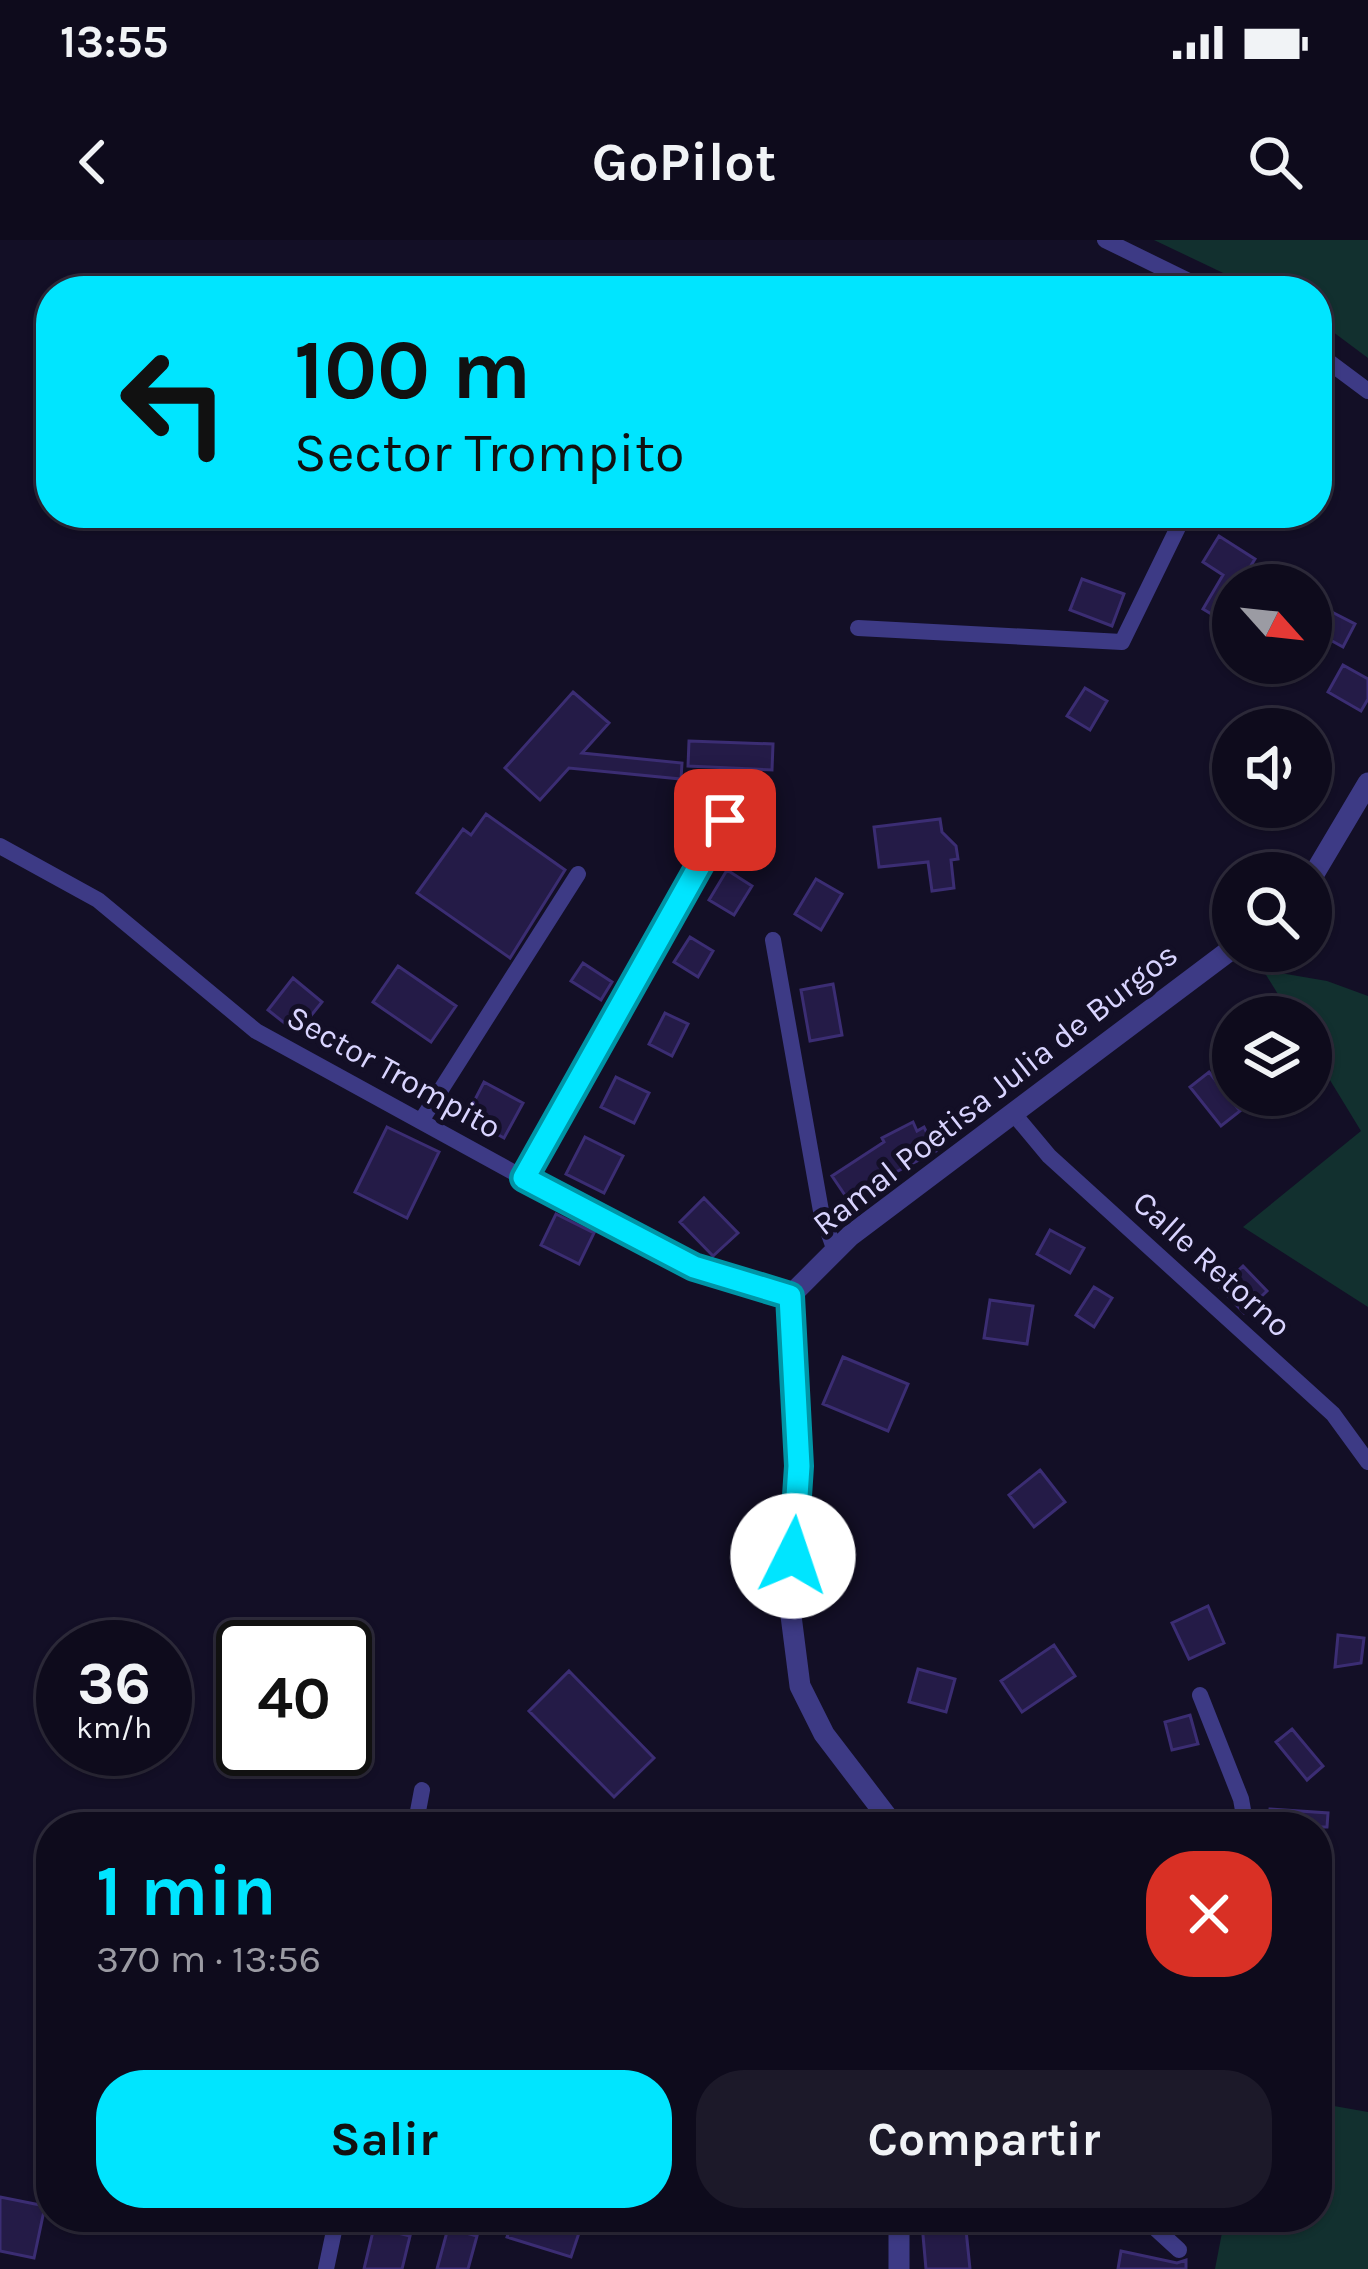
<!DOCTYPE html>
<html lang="es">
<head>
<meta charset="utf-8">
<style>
	:root { --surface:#0e0b1c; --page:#1c1929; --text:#f1f3f6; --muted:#9b9ba3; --line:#2e2b3b; --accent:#00e5ff }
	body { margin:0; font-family:Karla,sans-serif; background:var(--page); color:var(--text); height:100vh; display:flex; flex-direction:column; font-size:45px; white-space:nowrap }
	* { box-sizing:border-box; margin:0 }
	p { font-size:39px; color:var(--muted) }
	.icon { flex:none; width:66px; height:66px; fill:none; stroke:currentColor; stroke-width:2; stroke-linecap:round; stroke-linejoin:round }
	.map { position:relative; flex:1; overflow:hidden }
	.sheet { position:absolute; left:36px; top:1572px; width:1296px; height:420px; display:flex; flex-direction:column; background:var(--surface); border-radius:48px; box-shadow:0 3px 9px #0004,0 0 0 3px var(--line) }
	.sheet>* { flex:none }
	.guide { position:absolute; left:36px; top:36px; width:1296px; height:252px; border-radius:48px; box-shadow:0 3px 9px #0004,0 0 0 3px var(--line); background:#00e5ff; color:#111; overflow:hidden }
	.needle { width:78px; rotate:117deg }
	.fabs { position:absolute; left:1212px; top:324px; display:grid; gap:24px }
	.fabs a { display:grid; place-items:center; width:120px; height:120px; border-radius:50%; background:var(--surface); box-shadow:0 3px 9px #0004,0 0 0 3px var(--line); font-size:60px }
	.speed { position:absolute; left:36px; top:1380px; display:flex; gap:24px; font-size:60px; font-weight:700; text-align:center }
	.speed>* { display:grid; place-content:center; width:156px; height:156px; border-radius:50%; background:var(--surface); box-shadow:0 3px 9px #0004,0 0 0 3px var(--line); line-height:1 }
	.speed small { font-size:30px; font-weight:400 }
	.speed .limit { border:6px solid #111; border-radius:18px; background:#fff; color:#111 }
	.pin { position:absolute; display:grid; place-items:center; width:102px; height:102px; color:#fff; margin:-51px; border-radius:24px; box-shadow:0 6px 18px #0006 }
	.me { position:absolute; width:132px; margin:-66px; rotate:4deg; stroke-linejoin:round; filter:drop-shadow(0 0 9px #0008) }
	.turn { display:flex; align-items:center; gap:42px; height:252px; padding:0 60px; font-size:54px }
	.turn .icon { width:156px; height:156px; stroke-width:2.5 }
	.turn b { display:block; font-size:84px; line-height:102px }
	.round { display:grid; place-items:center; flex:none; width:126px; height:126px; border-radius:48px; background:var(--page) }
	.head { display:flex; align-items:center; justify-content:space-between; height:204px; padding:0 60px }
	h1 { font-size:72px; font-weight:700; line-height:90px; color:var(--accent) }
	.primary-button { display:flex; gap:24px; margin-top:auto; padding:24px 60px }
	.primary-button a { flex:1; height:138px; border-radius:48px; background:var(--accent); color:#111; font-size:48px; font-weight:700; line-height:138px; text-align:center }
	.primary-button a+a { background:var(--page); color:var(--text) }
	.status { display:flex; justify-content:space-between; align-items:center; height:84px; padding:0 60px; background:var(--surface); direction:ltr }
	.status svg { height:33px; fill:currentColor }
	header { display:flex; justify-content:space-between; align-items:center; height:156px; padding:0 60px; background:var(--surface); font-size:54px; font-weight:700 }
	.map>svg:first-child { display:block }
</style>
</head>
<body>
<div class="status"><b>13:55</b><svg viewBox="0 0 49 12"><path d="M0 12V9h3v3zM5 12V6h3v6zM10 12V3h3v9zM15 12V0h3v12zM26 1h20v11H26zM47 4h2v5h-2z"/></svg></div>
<header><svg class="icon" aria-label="back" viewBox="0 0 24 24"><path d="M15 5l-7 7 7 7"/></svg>GoPilot<svg class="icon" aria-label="search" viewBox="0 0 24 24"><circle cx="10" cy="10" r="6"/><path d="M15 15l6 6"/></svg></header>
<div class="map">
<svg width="1368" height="2029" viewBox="0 0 1368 2029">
	<rect width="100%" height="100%" fill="#130f26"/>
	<path fill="#12302f" d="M1154,0H1368V118L1317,80V51H1261Z
		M1263,730L1327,741L1368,756V1067L1243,987L1361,891L1311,809V777H1292Z
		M1317,1863L1368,1872V2029H1215L1225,1977H1317Z"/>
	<path fill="#241b47" stroke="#3b2d73" stroke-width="3" d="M1219,296L1255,319L1239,345H1233V387L1203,369L1223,335L1203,322Z
		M1082,339L1124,354L1112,386L1070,370Z
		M1324,368L1355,384L1343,407L1312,390Z
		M1343,425L1368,439V459L1361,471L1328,452Z
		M1085,448L1107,461L1090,490L1067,476Z
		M573,452L609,483L582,513L682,523L681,539L569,528L540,560L505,528Z
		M689,501L773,504L772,530L688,526Z
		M486,574L565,630L510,718L417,653L463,589L471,595Z
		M940,579L942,592L956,606L958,619L951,620L954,648L932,651L928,622L879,627L874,587Z
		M727,630L752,646L734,675L709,660Z
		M816,639L842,654L821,690L795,674Z
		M690,697L713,711L698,737L674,722Z
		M583,723L612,742L601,760L571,741Z
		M398,726L456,766L431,802L373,762Z
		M293,738L322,762L297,793L268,770Z
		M833,744L842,795L810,801L801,750Z
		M665,773L688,784L672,816L649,804Z
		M1209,832L1240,871L1221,886L1190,847Z
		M616,837L649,853L634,883L601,867Z
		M484,842L523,863L504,898L466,877Z
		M913,882L917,891L924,887L936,911L875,943L879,950L853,967L832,936L884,902L882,898Z
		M387,887L439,912L407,978L355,952Z
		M585,897L623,916L604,953L566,934Z
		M704,958L738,993L713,1016L680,982Z
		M556,974L594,993L579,1024L541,1005Z
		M1050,990L1084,1008L1070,1033L1037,1014Z
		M1243,1026L1267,1051L1244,1073L1220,1048Z
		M1094,1047L1112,1058L1094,1087L1076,1075Z
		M990,1060L1033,1066L1027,1104L984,1098Z
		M843,1117L908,1144L888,1191L823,1164Z
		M1040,1230L1065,1262L1034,1287L1009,1255Z
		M1208,1366L1224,1403L1189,1419L1172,1383Z
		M1338,1395L1364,1398L1361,1423L1335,1427Z
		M1054,1405L1075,1436L1022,1472L1001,1441Z
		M918,1429L955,1439L946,1472L909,1462Z
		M569,1431L654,1518L614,1557L529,1471Z
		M1190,1475L1198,1504L1172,1510L1165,1482Z
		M1292,1489L1323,1526L1307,1540L1276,1502Z
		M1270,1569L1328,1573L1327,1587H1269Z
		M0,1957L45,1966L34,2018L0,2011Z
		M514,1977H539L580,1990L571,2017L507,1997Z
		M965,1980L970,2029H926L922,1984Z
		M374,1987L410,1996L402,2029H364Z
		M448,1988L477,1996L468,2029H437Z
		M1121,2011L1177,2023L1186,2020V2029H1118Z"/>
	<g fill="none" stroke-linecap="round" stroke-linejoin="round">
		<path stroke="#3d3a85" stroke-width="16" d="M1105,0L1209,51
			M1317,113L1368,151
			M858,388L1122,402L1185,273
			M0,606L98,660L256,791L602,981L695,1027L790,1056
			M773,700L821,971L835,1011
			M1013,873L1049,916L1333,1174L1368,1222
			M421,881L578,634
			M524,938L725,580
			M1200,1455L1241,1559L1246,1587
			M415,1587L422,1550
			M1143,1977L1179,2010
			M326,2029L337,1977"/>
		<path stroke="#3d3a85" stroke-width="21" d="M1311,639L1368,543
			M895,1587L824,1494L800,1446L789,1360L799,1226L790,1056L850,996L1233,708
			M899,1977V2029"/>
	</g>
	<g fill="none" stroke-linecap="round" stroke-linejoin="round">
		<defs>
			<path id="route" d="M725,580L524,938L694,1027L790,1056L799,1226L793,1316"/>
		</defs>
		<use href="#route" stroke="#0095a6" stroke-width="30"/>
		<use href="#route" stroke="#00e5ff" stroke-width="21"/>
	</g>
	<g text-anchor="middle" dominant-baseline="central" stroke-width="10" stroke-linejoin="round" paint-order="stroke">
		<g font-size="33" fill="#d9d4ff" stroke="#130f26">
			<text transform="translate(394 832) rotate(29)">Sector Trompito</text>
			<text transform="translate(995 849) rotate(-38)">Ramal Poetisa Julia de Burgos</text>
			<text transform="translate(1212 1024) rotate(42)">Calle Retorno</text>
		</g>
	</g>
</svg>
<div class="fabs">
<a><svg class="needle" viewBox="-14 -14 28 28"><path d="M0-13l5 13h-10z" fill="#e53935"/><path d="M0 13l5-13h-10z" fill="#9b9ba3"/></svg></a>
<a><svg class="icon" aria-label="sound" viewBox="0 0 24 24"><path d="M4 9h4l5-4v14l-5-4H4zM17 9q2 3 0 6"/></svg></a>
<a><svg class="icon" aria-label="search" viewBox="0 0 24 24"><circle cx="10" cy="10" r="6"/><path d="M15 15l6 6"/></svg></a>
<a><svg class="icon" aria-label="layers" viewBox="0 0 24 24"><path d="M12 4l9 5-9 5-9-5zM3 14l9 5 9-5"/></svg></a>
</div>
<div class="speed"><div>36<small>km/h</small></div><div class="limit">40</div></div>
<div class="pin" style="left:725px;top:580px;background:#d93025"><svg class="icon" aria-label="arrive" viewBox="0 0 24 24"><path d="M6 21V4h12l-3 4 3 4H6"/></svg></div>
<svg class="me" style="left:793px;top:1316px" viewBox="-20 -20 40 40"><circle r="19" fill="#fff"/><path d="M0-13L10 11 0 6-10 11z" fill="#00e5ff"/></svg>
<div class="guide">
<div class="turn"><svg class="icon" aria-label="left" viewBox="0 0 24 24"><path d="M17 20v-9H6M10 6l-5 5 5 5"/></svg><div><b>100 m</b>Sector Trompito</div></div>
</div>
<section class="sheet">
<div class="head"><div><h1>1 min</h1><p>370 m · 13:56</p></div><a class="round" style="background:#d93025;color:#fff"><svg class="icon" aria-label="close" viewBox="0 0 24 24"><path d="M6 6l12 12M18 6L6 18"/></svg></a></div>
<div class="primary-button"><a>Salir</a><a>Compartir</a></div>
</section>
</div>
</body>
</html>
